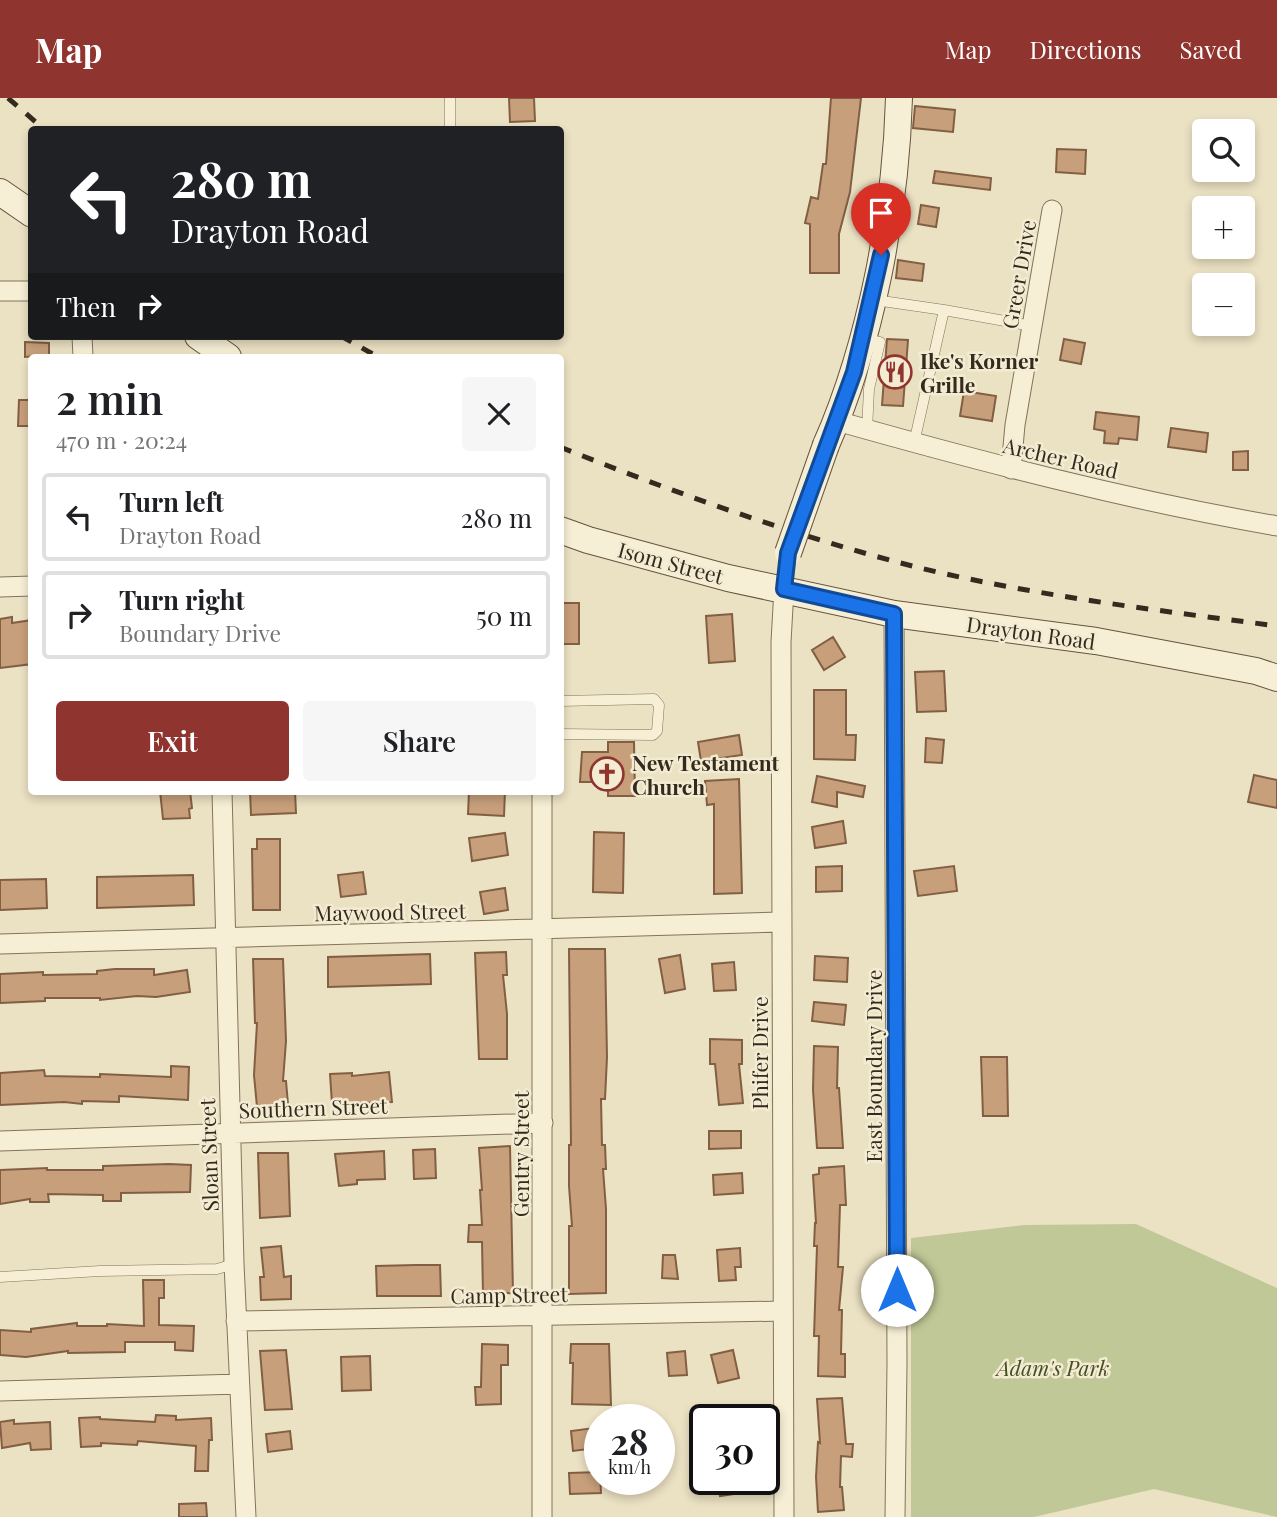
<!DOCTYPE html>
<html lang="en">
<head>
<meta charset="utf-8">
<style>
	:root { --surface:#fff; --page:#f6f6f6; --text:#202124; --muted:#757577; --line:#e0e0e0; --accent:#8f342e }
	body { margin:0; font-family:"Playfair Display",serif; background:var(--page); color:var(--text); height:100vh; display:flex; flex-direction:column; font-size:26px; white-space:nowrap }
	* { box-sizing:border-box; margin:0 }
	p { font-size:23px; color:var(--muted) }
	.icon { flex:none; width:38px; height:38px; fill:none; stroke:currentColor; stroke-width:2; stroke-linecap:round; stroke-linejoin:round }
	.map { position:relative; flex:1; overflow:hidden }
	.sheet { position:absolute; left:28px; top:256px; width:536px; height:441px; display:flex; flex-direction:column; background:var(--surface); border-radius:7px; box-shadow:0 4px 10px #0003 }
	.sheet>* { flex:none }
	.guide { position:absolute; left:28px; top:28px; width:536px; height:214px; border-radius:7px; box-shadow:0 4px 10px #0003; background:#202124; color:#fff; overflow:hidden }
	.buttons { position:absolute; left:1192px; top:21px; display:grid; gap:14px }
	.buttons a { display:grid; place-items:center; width:63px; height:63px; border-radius:7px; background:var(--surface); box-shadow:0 4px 10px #0003; font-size:35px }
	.speed { position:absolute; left:584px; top:1306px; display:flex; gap:14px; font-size:35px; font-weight:700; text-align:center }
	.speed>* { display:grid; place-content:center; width:91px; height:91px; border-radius:50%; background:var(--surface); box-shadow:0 4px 10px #0003; line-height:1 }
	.speed small { font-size:18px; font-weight:400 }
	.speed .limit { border:4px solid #111; border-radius:10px; background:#fff; color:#111 }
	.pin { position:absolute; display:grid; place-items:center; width:60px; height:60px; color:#fff; margin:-72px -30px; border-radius:50% 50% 50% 0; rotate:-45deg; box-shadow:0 0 7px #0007 }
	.pin .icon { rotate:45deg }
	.me { position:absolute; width:77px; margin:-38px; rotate:0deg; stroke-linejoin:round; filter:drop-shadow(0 0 5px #0008) }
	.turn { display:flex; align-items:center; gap:24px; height:147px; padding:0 28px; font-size:32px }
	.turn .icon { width:91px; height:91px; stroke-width:2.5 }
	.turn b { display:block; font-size:49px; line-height:60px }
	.then { display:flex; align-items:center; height:66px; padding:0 28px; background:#0003; gap:14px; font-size:26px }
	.round { display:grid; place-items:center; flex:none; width:74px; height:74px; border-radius:7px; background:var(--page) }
	.overview { display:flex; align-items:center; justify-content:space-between; height:119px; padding:0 28px }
	h1 { font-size:42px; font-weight:600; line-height:52px }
	.primary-button { display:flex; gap:14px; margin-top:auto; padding:14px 28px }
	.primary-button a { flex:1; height:80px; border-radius:7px; background:var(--accent); color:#fff; font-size:28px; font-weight:600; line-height:80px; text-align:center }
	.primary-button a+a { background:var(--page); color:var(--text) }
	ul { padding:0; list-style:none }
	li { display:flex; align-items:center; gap:21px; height:88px; margin:0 14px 10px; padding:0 14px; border:4px solid var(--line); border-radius:7px }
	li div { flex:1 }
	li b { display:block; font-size:26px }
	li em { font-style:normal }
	header { display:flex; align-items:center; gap:42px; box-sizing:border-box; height:98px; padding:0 35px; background:var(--accent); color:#fff }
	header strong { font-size:33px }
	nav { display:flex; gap:38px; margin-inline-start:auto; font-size:24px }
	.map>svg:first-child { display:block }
</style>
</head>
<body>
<header>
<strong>Map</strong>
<nav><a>Map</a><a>Directions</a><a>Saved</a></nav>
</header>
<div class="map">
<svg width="1277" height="1419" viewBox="0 0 1277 1419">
	<rect width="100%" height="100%" fill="#ebe1c3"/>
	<path fill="#c0c897" d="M1136,1126L1277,1190V1419L1154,1391L1034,1419H911V1140L1024,1127Z"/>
	<path fill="#c79f7b" stroke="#825f42" stroke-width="2" d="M509,0H534L535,23L510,24Z
		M831,0H861L850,94L839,136V175H810V126L805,125L811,99L818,101L823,66H826Z
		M915,8L955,12L953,34L913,30Z
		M1057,51L1086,52L1085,76L1056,74Z
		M935,73L991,80L990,92L933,85Z
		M921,107L939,110L936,129L918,126Z
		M898,162L924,166L922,183L896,180Z
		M887,241L908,242L903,308L882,307Z
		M1064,241L1085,245L1081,266L1060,262Z
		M25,244L49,245V257L25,259Z
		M964,293L996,298L992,323L960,318Z
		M19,302H32V328H18Z
		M1096,314L1139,319L1137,342L1119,340L1118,346L1104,345L1105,333L1094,331Z
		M1171,330L1208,335L1206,354L1168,349Z
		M1248,353V372H1233V354Z
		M560,505H579V546H560Z
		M732,516L735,563L709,565L706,518Z
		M12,519V525L32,522V566L0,570V521Z
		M833,539L845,559L824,572L812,552Z
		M944,573L946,613L917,614L915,574Z
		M814,592H846V637H856L855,662L814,661Z
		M739,637L742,657L701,663L698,644Z
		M926,640L944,642L942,665L925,664Z
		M608,644H634L635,698H608V684H580L582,654H608Z
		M1254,677L1277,682V710L1248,704Z
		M817,678L865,688L863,699L837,694V709L812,704Z
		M739,681L742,795L714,796V706L707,707L705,683Z
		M160,693H190L192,710L189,711L190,720L163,721Z
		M250,693H295L296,715L251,717Z
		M469,693H505L504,718L468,716Z
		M843,723L846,745L815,750L812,729Z
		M594,734L624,735L623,795L593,794Z
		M505,735L508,757L472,763L469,740Z
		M257,741H280V812H253L252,751H257Z
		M842,768V793L816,794V769Z
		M954,768L957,793L918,798L914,773Z
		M363,774L366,796L341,799L338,777Z
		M193,777L194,807L97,810V779Z
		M46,781L47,810L0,812V782Z
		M505,790L508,812L484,816L480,794Z
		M569,851H605L607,959L605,1001H601L602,1047H605L606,1071H603L606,1111V1195L569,1196V1128H572L569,1088V1047H571Z
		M506,854L507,877H503L507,916V961H479L475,855Z
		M430,856L431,886L328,889V859Z
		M680,857L685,891L665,895L659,861Z
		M815,858L848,860L847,884L814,882Z
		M253,861H283L286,943L283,983H286L288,1006L257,1009L254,977L257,925H255Z
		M734,864L736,892L714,893L712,866Z
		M115,871H154V877L187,872L190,894L156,899L137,898L100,902V900H45V903L0,905V876L43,874V877L97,876V873Z
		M814,904L846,907L844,927L812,923Z
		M710,941L742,942V966H739L743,1005L719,1007L715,966H710Z
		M814,948L838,949L837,990H839L843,1050H817L813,992Z
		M981,959H1007L1008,1018H983Z
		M171,968L189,969L188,1002L119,998V1004L82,1003V1006L64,1004L0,1007V975L44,972L45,978L100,979V976L171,979Z
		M389,974L392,1004L332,1006L330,976L352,975V978Z
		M709,1033H741V1050L709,1051Z
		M510,1048L513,1195L483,1196L482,1144H468L469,1127H482L480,1092H482L479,1050Z
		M435,1051L436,1080L414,1081L413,1052Z
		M384,1053L385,1081L357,1082V1086L339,1088L335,1056Z
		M258,1055H288L290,1118L260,1120Z
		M169,1066L191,1067L190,1094L121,1095V1103H103V1097L48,1096L49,1104H30V1101L0,1106V1072L47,1070V1072H103V1068Z
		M844,1068L846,1107H840L838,1169H843L839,1212H842L841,1256H845V1279L818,1278L819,1238H814L817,1148H814L815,1125H816L813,1077L819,1076V1070Z
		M742,1075L743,1095L714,1097L713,1077Z
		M281,1148L284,1179L291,1178V1201L261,1202L260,1179H264L261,1150Z
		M740,1150L741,1169H735L736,1182L719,1183L717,1152Z
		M663,1157H675L678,1181L662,1180Z
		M416,1167H440L441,1198H377L376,1168Z
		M143,1182H164V1200H159V1227L194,1228L193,1253L175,1252V1244H125V1254L68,1255V1253L26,1259L0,1257V1232L31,1234V1231L77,1225V1228H107V1226L144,1228Z
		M482,1246L508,1247V1267H501V1306L476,1307L475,1289H481Z
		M571,1246H609L611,1307L572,1306L573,1265H570Z
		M286,1252L292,1311L265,1312L260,1253Z
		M733,1252L739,1280L718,1285L711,1257Z
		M685,1253L687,1277L669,1278L667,1255Z
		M370,1258L371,1292L342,1293L341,1259Z
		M842,1300L846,1346H853L852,1359L841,1358L840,1389H842L844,1412L818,1414L816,1379L818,1344L820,1345L817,1301Z
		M156,1317L176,1318V1322L211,1320L212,1342H209L208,1373H195L196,1348L138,1343L137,1347L101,1345V1348L81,1349L79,1320L100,1319V1321L155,1324Z
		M14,1322V1326L50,1324L51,1351L31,1352L30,1345L2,1350L0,1324Z
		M594,1330L597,1350L573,1353L571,1333Z
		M290,1333L292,1351L268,1354L266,1336Z
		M600,1374L601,1395L570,1396L569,1375Z
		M717,1381H739L741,1395L720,1398Z
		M206,1405L207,1419H179V1406Z"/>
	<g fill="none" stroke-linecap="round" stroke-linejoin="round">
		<defs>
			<path id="lane" d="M450,32V0
				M875,202L944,212
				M863,240L880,244L869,291L867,332
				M914,345L944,212L1032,228
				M560,603L654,601L659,607L657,633L653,637L560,636
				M0,1179L100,1173L217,1171L234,1166"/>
			<path id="street" d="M0,193H32
				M82,238L83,259
				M837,323C982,364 1128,402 1277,428
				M1011,371L1015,327L1052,112
				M0,489L32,488
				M894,516L897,1266L895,1419
				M222,693L234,1166L246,1419
				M0,846L781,824
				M0,1043L543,1025
				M236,1223L783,1213
				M0,1293L239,1286
				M542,1419V693
				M784,1419L781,544L784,491"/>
			<path id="secondary" d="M0,94L32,116
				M198,238L228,259
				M826,347C871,245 896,112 899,0
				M560,432L588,442L728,480L894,516L1096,543L1256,573L1277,580"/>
		</defs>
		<use href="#lane" stroke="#84735b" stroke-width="11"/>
		<use href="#street" stroke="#84735b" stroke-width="21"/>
		<use href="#secondary" stroke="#66543e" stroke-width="28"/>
		<use href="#lane" stroke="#f6efd5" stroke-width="10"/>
		<use href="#street" stroke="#f6efd5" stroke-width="19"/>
		<use href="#secondary" stroke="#f6efd5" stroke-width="26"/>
		<path stroke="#352a1e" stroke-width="5" stroke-dasharray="12 12" stroke-linecap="butt" d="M8,0L45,32
			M341,238L378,259
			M560,349C673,394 798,439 916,469C1035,498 1156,512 1277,528"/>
		<defs>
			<path id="secondary-bridge" d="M788,455L826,347"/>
		</defs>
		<use href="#secondary-bridge" stroke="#66543e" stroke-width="28" stroke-linecap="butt"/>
		<use href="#secondary-bridge" stroke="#f6efd5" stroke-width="26"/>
	</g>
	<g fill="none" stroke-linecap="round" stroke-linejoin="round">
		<defs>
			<path id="route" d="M881,157L854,274L788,455L784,491L894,516L897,1192"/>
		</defs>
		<use href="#route" stroke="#114b97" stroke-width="18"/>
		<use href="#route" stroke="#1a73e8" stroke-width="12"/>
	</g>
	<defs>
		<symbol id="restaurant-ring" viewBox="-11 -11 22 22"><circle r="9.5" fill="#f3ebd2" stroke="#8f342e" stroke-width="1.5"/><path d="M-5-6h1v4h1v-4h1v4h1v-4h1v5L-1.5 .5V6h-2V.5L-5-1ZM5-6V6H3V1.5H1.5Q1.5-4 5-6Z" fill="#8f342e"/></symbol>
		<symbol id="church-ring" viewBox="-11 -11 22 22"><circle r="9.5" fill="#f3ebd2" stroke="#8f342e" stroke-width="1.5"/><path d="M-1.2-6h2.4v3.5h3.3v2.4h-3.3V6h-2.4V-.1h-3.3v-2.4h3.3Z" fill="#8f342e"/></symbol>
	</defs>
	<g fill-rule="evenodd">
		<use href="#restaurant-ring" x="876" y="255" width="38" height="38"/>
		<use href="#church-ring" x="588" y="657" width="38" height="38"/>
	</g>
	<g text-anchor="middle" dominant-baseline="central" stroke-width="5" stroke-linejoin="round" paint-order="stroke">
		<g font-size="21" fill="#352a1e" stroke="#f3ebd2">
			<text transform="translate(1018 176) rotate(-80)">Greer Drive</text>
			<text transform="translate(1061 359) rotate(13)">Archer Road</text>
			<text transform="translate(671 464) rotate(15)">Isom Street</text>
			<text transform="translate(1031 534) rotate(8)">Drayton Road</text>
			<text transform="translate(390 813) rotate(-1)">Maywood Street</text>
			<text transform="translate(759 955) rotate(-90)">Phifer Drive</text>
			<text transform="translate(873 968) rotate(-90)">East Boundary Drive</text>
			<text transform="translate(313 1009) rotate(-2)">Southern Street</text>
			<text transform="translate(520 1056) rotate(-90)">Gentry Street</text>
			<text transform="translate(208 1057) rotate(-92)">Sloan Street</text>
			<text transform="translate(509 1196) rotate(-1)">Camp Street</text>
		</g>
		<g font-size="21" font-weight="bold" fill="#352a1e" stroke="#f3ebd2" text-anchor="start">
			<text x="920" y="262">Ike's Korner<tspan x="920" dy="24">Grille</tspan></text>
			<text x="632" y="664">New Testament<tspan x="632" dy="24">Church</tspan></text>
		</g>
		<g font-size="21" font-style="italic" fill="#435026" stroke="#f3ebd2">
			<text x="1053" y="1269">Adam's Park</text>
		</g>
	</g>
</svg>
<div class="buttons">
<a><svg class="icon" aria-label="search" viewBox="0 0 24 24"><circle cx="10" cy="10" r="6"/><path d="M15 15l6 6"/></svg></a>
<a>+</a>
<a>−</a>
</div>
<div class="speed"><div>28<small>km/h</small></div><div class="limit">30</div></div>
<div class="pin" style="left:881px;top:157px;background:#d93025"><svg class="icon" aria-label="arrive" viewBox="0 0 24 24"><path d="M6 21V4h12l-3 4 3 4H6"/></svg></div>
<svg class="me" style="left:897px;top:1192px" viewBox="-20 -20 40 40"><circle r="19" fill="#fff"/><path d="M0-13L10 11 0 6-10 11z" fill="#1a73e8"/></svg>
<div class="guide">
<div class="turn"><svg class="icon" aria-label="left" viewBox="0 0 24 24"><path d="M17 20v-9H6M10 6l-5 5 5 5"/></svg><div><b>280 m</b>Drayton Road</div></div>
<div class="then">Then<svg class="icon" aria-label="right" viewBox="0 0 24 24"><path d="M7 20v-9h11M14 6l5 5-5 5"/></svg></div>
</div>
<section class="sheet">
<div class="overview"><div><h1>2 min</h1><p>470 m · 20:24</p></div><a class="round"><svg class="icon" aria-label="close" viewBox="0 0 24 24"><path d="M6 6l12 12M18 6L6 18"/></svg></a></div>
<ul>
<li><svg class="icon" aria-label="left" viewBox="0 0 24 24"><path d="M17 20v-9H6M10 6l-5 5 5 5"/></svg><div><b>Turn left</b><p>Drayton Road</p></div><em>280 m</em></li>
<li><svg class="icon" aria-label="right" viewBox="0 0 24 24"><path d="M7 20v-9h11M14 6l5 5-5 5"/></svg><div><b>Turn right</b><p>Boundary Drive</p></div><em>50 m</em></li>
</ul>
<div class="primary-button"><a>Exit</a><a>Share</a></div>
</section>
</div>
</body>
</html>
